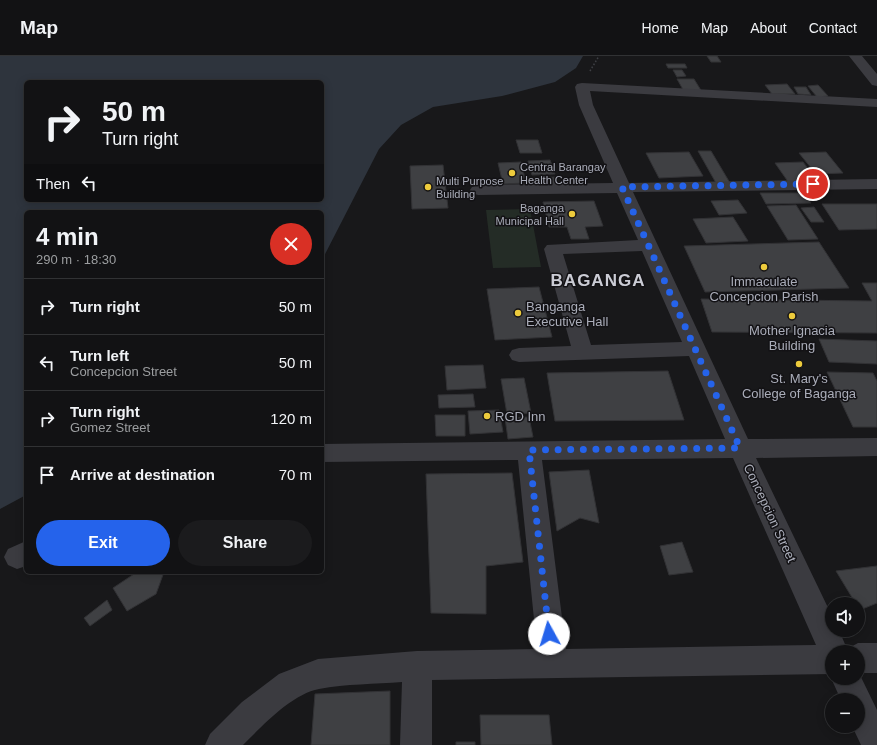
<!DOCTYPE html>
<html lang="en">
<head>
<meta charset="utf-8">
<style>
	:root { --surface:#121214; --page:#1b1b1d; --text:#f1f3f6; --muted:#9c9ea0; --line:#313234; --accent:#2563eb }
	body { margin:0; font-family:Helvetica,sans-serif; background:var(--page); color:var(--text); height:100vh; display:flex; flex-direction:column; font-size:15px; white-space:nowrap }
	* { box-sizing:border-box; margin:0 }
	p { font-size:13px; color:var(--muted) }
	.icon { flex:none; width:22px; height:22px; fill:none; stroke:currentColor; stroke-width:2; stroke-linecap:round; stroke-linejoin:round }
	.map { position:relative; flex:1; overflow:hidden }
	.details { position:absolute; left:24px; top:154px; width:300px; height:364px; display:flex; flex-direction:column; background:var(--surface); border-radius:6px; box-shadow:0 2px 10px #0003,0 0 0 1px var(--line) }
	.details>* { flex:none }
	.top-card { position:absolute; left:24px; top:24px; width:300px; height:122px; border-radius:6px; box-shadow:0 2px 10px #0003,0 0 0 1px var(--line); background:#121214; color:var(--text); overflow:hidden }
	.fabs { position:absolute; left:825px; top:541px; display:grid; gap:8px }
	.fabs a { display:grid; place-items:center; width:40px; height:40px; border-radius:50%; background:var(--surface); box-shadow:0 2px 10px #0003,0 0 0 1px var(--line); font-size:20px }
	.pin { position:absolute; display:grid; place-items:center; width:34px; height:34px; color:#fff; margin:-17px; border:2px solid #fff; border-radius:50%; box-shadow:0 1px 4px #0007 }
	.me { position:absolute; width:44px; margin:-22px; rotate:354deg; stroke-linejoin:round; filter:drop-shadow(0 0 3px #0008) }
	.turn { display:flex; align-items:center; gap:14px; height:84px; padding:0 12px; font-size:18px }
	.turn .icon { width:52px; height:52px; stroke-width:2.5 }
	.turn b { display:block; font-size:28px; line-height:34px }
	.then { display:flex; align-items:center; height:38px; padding:0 12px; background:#0003; gap:8px; font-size:15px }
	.round { display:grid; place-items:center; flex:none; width:42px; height:42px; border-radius:21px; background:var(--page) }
	.head { display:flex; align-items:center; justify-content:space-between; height:68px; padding:0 12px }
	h1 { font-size:24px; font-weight:600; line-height:30px }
	.button { display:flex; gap:8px; margin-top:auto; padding:8px 12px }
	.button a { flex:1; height:46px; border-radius:24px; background:var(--accent); color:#fff; font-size:16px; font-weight:600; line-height:46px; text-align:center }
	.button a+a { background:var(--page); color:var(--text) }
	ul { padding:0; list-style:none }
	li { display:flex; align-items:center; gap:12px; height:56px; padding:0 12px; border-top:1px solid var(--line) }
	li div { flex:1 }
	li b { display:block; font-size:15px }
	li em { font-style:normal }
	header { display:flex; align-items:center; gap:24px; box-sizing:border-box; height:56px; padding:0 20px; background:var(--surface); border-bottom:1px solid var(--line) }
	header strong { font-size:19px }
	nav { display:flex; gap:22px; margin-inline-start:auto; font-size:14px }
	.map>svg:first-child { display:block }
</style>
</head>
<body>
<header>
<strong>Map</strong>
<nav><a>Home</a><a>Map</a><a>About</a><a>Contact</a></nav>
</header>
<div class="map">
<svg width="877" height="689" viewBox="0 0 877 689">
	<rect width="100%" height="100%" fill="#18181a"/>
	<path fill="#242c26" d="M530,153L541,211L493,212L486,154Z"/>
	<path fill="#2e343d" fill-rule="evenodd" d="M0,0H583L576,12L555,26L502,40L433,51L401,69L379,93L322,204V156H26V439L0,453ZM26,26H322V144H26Z"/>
	<path fill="#3f4043" stroke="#323235" d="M707,0H717L721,6H711Z
		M666,8H685L687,12H668Z
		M673,14H682L686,20L677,21Z
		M677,23H694L702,36L685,37Z
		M787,28L795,38H772L765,29Z
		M818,29L828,40L817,41L808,30Z
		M794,31H806L811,39L798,38Z
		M516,84H538L542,97H520Z
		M698,95H711L730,127H716Z
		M689,96L703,120L659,122L646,97Z
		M826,96L843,117L816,118L799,97Z
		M550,104L555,118L532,119L528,105Z
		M521,106L526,127L503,128L498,107Z
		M803,106L818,126L789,127L775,107Z
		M443,109L448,152L412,153L410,110Z
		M555,121L558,131L530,132L528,122Z
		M760,137H804L811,147L766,148Z
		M738,144L747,157L719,159L711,145Z
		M594,145L603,170L585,171L589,183H571L567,171H549L543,146Z
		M822,148H877V173L839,174Z
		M796,149L818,183L788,184L767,150Z
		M814,151L824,166H811L801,152Z
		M733,161L748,185L706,187L693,163Z
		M819,186L849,232L705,236L684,190Z
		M862,227H877V277L712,276L701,243L872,245Z
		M539,231L552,281L495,284L487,233Z
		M819,283L877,285V308L829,306Z
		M483,309L486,332L447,334L445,310Z
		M668,315L684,364L555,365L547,317Z
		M827,316L873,317L877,325V371H853Z
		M524,322L531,357L507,358L501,323Z
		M473,338L475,351L439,352L438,339Z
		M499,354L503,376L470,378L468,355Z
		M435,359H465V380H436Z
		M529,361L533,381L508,383L505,362Z
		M589,414L599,467L580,462L557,475L549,416Z
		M512,417L523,506L486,510V558L431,557L426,418Z
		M682,486L693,516L669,519L660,490Z
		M877,510V547L860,554L858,548H856L836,515Z
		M137,516H164L156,538L127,555L113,532Z
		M107,544L112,554L90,570L84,562Z
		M390,635V689H311L315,638Z
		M480,659H549L552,689H481Z
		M456,686H475V689H456Z"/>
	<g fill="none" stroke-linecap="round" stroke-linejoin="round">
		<path stroke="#3f4045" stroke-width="1.5" stroke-dasharray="1.5 2" stroke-linecap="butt" d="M590,15L599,0"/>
		<path fill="#3b3b40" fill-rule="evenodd" d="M849,0H862L877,18V30L872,29Z
			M582,27L877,43V51L590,35L593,49L629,127L877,123V133L633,136L748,383L877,382V400L756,402L832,560V574H839L847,593L858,587H877V617H859L877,654V689H861L852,670H858V644H841L831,622L832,620V622H858V596H832V618L432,624V689H400L402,626C375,628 346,628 319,633C292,638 262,670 243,689H205L210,678L242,646L279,618L318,603L417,595L537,593L518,404L322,406V388L725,383L689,300L519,306L512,304L509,299L512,294L519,292L571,290L544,193L547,189L638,184L617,137L478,139L472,137L470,134L472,131L478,129L613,127L579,49L575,31L577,28ZM642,195L682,286L591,289L563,198ZM733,402L816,589L566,593L542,404Z
			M26,485V510L17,513L8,509L4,501L8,493Z"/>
	</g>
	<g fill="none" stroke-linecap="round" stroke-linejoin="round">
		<path stroke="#2563eb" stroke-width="7" stroke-dasharray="0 12.6" d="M549,578L529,394L740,392L622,131L813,128"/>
	</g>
	<g fill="#edcb3c" stroke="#131215" stroke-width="1.5">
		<circle cx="512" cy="117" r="4"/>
		<circle cx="428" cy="131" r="4"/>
		<circle cx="572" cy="158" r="4"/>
		<circle cx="764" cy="211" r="4"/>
		<circle cx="518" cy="257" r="4"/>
		<circle cx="792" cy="260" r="4"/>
		<circle cx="799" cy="308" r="4"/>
		<circle cx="487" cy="360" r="4"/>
	</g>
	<g text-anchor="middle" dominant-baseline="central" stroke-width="3" stroke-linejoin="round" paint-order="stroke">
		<g font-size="11" fill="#aaadb9" stroke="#131215" text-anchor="start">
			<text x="520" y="111">Central Barangay<tspan x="520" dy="13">Health Center</tspan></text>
			<text x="436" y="125">Multi Purpose<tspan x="436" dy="13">Building</tspan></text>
			<text x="564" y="152" text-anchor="end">Baganga<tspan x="564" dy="13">Municipal Hall</tspan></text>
		</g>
		<g font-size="13" fill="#aaadb9" stroke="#131215">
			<text x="764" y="225">Immaculate<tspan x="764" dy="15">Concepcion Parish</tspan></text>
			<text x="526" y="250" text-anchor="start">Banganga<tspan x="526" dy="15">Executive Hall</tspan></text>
			<text x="792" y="274">Mother Ignacia<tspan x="792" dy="15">Building</tspan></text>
			<text x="799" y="322">St. Mary's<tspan x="799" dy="15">College of Baganga</tspan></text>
			<text x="495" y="360" text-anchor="start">RGD Inn</text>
		</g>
		<g font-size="13" fill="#aaadb9" stroke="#131215">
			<text transform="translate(770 457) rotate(65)">Concepcion Street</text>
		</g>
		<g font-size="17" font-weight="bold" letter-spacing="1" fill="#cbccd5" stroke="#131215">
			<text x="598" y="224">BAGANGA</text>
		</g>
	</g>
</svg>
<div class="fabs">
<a><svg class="icon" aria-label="sound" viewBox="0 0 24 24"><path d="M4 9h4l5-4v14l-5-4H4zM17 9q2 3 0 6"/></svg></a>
<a>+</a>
<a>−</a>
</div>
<div class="pin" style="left:813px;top:128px;background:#d93025"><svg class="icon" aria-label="arrive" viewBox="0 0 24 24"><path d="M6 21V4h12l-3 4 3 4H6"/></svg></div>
<svg class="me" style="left:549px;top:578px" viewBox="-20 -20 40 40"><circle r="19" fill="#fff"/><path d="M0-13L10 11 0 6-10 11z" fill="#2563eb"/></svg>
<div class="top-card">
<div class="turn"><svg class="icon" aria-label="right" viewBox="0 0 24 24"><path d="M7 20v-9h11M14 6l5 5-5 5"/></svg><div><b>50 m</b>Turn right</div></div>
<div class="then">Then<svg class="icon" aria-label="left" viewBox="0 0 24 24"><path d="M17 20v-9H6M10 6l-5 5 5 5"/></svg></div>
</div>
<section class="details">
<div class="head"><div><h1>4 min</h1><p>290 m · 18:30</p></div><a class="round" style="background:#d93025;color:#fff"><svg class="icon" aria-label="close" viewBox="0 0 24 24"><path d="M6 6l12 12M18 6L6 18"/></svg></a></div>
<ul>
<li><svg class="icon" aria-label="right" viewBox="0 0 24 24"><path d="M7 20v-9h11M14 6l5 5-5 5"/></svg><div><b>Turn right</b></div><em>50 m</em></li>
<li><svg class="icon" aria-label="left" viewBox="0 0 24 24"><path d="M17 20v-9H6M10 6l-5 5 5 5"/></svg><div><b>Turn left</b><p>Concepcion Street</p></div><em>50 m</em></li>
<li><svg class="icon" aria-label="right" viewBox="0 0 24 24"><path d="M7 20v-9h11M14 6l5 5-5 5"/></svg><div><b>Turn right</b><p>Gomez Street</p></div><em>120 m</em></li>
<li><svg class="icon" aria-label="arrive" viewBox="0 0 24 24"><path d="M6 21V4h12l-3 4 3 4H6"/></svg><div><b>Arrive at destination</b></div><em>70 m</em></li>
</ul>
<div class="button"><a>Exit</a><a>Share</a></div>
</section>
</div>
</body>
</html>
